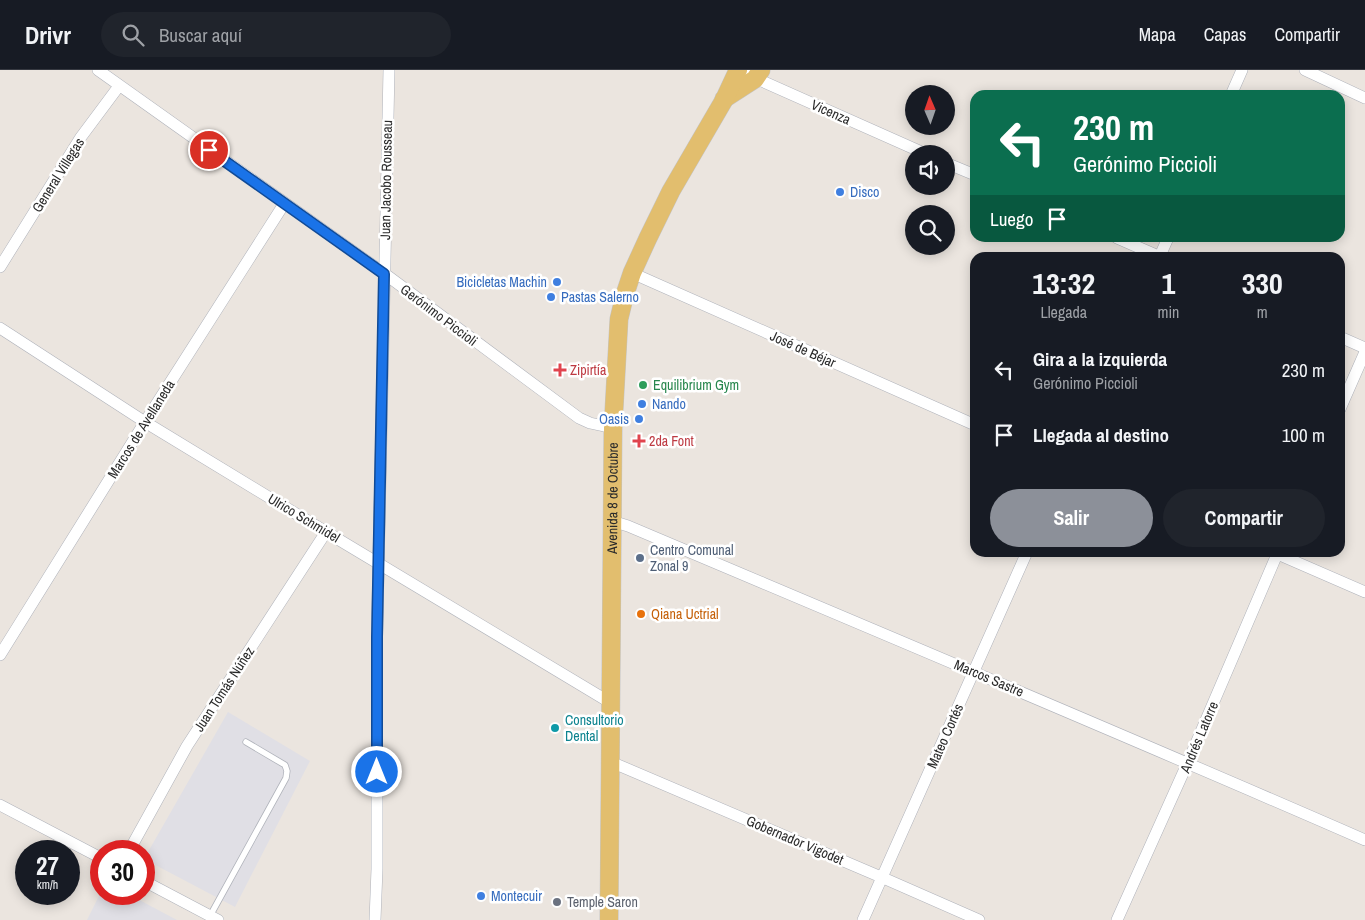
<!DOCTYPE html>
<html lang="es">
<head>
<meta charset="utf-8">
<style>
	:root { --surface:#171b24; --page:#20242c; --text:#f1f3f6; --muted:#9ea1a6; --line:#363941; --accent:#8c9099 }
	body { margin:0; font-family:"Archivo Narrow",sans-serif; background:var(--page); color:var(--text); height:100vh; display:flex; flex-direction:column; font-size:19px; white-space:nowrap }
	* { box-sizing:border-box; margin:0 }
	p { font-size:16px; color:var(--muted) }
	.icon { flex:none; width:28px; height:28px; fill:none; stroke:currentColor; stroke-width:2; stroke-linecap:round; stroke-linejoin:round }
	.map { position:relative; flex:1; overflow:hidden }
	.panel { position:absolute; left:970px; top:182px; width:375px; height:305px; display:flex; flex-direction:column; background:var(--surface); border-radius:15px; box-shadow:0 2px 12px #0003 }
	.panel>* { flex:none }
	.banner { position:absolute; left:970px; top:20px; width:375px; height:152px; border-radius:15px; box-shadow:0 2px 12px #0003; background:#0b6e4f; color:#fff; overflow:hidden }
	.needle { width:32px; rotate:358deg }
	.tools { position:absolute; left:905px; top:15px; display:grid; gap:10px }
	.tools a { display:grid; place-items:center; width:50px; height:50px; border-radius:50%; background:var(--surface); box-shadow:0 2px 12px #0003; font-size:25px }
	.speed { position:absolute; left:15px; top:770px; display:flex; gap:10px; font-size:25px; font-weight:700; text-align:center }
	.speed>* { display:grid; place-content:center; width:65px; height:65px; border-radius:50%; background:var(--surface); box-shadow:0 2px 12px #0003; line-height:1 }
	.speed small { font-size:12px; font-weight:400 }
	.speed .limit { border:8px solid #d22; background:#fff; color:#111 }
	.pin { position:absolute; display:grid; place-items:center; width:42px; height:42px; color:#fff; margin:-21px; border:2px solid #fff; border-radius:50%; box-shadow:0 1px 5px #0007 }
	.me { position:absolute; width:55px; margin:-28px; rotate:0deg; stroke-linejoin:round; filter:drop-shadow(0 0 4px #0008) }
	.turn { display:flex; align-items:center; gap:18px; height:105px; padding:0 20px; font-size:22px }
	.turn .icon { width:65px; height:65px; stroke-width:2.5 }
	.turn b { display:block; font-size:35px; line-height:42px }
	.then { display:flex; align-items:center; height:48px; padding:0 20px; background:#0003; gap:10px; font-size:19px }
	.eta { display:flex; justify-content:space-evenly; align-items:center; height:85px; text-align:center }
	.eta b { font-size:30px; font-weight:800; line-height:35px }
	.button { display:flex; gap:10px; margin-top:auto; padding:10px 20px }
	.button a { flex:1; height:58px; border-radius:30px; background:var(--accent); color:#fff; font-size:20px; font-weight:800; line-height:58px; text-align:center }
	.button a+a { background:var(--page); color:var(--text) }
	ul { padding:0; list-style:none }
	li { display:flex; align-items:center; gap:15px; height:65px; padding:0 20px }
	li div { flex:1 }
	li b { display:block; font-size:19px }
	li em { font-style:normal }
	header { display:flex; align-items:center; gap:30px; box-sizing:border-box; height:70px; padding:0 25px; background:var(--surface); border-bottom:1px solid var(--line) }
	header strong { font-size:24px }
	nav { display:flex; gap:28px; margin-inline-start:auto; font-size:18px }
	.search { width:350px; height:45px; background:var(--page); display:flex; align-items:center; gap:12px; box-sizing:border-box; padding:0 18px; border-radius:28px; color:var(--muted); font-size:19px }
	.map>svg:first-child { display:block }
</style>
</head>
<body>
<header>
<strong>Drivr</strong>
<div class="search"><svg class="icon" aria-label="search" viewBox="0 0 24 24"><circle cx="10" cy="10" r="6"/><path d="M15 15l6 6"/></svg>Buscar aquí</div>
<nav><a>Mapa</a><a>Capas</a><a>Compartir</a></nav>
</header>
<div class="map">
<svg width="1365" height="850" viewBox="0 0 1365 850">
	<rect width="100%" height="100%" fill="#ebe5df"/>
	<path fill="#e0dfe5" d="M228,642L310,691L235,837L144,789Z
		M101,822V824H128L177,850H87Z"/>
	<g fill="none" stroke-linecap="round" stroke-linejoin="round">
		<defs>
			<path id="service" d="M210,846L286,708L287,701L285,695L246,672"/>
			<path id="minor" d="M98,0L385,204L579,348L590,353L613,358
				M737,0L926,84
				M1305,0L1365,28
				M1231,25L1242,0
				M946,93L975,105
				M1117,168L1163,188
				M1159,188L1168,168
				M0,197L81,67L119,16
				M632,203L975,355
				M0,258L145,352L326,462L611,633
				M1340,267L1365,278
				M1340,339L1365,282
				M612,451L628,456C874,560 1120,663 1365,770
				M1273,482L1365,522
				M0,585L145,352L284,134
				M611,692L881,807L979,850
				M0,735L101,788
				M129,781L187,676L326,462
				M144,811L218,850
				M375,850L377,799V567L389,0
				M863,850L1027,482
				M1117,850L1188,692L1278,482"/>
			<g id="primary">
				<path d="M724,29L755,9L761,0"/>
				<path id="s1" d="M609,850L613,358L619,249L625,224L632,203L648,168L671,121L724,30L738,0"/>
			</g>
		</defs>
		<use href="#service" stroke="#afb2ba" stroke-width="7"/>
		<use href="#minor" stroke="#afb2ba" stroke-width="12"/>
		<use href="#primary" stroke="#c4c4c4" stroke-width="19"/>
		<use href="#service" stroke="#fff" stroke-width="5.5"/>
		<use href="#minor" stroke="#fff" stroke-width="11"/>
		<use href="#primary" stroke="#e2be6e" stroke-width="18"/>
	</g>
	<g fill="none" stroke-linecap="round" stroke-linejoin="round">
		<defs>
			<path id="route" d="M209,80L384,204L377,567V702"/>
		</defs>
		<use href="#route" stroke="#114b97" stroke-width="12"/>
		<use href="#route" stroke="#1a73e8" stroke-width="9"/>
	</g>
	<g fill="#3f7fe0" stroke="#fff" stroke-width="2">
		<circle cx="840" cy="122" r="5"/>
		<circle cx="557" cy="212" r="5"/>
		<circle cx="551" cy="227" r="5"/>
		<circle cx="642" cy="334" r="5"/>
		<circle cx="639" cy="349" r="5"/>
		<circle cx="481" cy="826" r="5"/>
	</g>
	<g fill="#e0444e" stroke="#fff" stroke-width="2">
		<path d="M557.5 292.5h5v5h5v5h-5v5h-5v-5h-5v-5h5z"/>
		<path d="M636.5 363.5h5v5h5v5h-5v5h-5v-5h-5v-5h5z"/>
	</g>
	<circle fill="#2e9e5b" stroke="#fff" stroke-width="2" cx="643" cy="315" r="5"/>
	<circle fill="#5c6f8a" stroke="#fff" stroke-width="2" cx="640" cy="488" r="5"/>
	<circle fill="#e8710a" stroke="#fff" stroke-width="2" cx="641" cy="544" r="5"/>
	<circle fill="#0f9aa8" stroke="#fff" stroke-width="2" cx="555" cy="658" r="5"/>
	<circle fill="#6b7280" stroke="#fff" stroke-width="2" cx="557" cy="832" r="5"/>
	<g text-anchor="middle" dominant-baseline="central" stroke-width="5" stroke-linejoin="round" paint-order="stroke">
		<g font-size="14" fill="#2b2b2b" stroke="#fff">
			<text transform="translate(831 42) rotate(24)">Vicenza</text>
			<text transform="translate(58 105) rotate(-58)">General Villegas</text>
			<text transform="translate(386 110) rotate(-89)">Juan Jacobo Rousseau</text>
			<text transform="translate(439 245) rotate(37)">Gerónimo Piccioli</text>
			<text transform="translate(803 279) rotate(24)">José de Béjar</text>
			<text transform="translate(141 359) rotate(-58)">Marcos de Avellaneda</text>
			<text stroke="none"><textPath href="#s1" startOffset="422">Avenida 8 de Octubre</textPath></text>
			<text transform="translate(304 448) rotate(31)">Ulrico Schmidel</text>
			<text transform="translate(989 608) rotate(23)">Marcos Sastre</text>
			<text transform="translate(224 619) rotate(-57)">Juan Tomás Núñez</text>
			<text transform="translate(945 666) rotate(-66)">Mateo Cortés</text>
			<text transform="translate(1199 667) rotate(-67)">Andrés Latorre</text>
			<text transform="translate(795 770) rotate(23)">Gobernador Vigodet</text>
		</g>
		<g font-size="14" fill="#366cbe" stroke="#fff" text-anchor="start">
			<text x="850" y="122">Disco</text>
			<text x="547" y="212" text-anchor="end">Bicicletas Machin</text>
			<text x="561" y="227">Pastas Salerno</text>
			<text x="652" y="334">Nando</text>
			<text x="629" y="349" text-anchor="end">Oasis</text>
			<text x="491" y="826">Montecuir</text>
		</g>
		<g font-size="14" fill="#be3a42" stroke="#fff" text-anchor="start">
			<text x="570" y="300">Zipirtía</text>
			<text x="649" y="371">2da Font</text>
		</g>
		<g font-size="14" fill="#27864d" stroke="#fff" text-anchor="start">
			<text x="653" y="315">Equilibrium Gym</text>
		</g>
		<g font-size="14" fill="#4e5e75" stroke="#fff" text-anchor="start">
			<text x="650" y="480">Centro Comunal<tspan x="650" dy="16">Zonal 9</tspan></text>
		</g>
		<g font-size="14" fill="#c56008" stroke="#fff" text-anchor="start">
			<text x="651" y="544">Qiana Uctrial</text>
		</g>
		<g font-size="14" fill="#0d838f" stroke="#fff" text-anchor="start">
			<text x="565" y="650">Consultorio<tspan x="565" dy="16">Dental</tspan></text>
		</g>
		<g font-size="14" fill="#5b616d" stroke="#fff" text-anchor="start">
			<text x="567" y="832">Temple Saron</text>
		</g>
	</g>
</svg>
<div class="tools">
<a><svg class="needle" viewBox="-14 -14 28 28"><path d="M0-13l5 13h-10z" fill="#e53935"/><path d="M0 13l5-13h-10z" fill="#9ea1a6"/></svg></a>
<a><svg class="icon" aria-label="sound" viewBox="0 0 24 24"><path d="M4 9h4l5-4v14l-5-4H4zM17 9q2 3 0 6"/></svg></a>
<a><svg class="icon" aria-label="search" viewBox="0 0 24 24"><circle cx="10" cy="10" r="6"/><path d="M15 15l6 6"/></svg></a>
</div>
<div class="speed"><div>27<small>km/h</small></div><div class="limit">30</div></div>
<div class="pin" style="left:209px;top:80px;background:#d93025"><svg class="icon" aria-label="arrive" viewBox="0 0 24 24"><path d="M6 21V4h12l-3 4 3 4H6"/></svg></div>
<svg class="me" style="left:377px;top:702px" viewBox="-20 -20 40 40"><circle r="17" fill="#1a73e8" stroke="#fff" stroke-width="3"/><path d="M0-11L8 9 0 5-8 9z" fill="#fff"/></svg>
<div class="banner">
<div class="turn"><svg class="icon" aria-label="left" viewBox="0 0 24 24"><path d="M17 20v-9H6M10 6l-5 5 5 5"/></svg><div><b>230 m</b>Gerónimo Piccioli</div></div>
<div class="then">Luego<svg class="icon" aria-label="arrive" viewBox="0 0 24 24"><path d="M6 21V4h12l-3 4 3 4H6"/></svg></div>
</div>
<section class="panel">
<div class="eta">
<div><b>13:32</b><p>Llegada</p></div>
<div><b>1</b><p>min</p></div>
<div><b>330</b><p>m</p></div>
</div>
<ul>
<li><svg class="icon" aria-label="left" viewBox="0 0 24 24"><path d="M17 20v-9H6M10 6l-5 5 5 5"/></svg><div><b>Gira a la izquierda</b><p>Gerónimo Piccioli</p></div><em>230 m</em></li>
<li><svg class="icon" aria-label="arrive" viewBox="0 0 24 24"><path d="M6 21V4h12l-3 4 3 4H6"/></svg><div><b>Llegada al destino</b></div><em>100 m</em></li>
</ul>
<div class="button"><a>Salir</a><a>Compartir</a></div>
</section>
</div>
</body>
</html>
